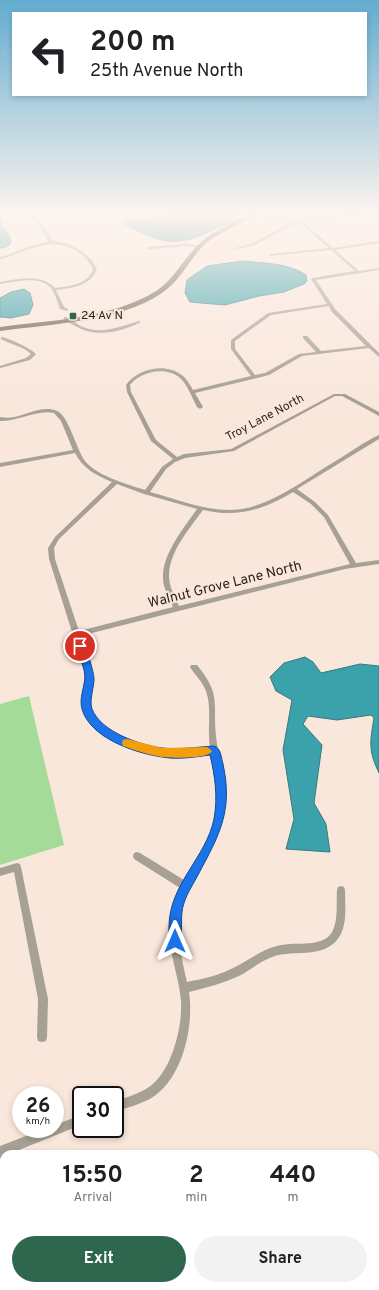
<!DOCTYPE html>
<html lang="en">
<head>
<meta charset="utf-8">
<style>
	:root { --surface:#fff; --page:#f2f2f2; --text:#202124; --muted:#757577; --accent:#2e664e }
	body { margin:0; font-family:Overpass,sans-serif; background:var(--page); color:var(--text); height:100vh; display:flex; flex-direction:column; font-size:15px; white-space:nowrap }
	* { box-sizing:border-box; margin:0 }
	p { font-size:13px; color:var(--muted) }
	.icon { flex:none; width:22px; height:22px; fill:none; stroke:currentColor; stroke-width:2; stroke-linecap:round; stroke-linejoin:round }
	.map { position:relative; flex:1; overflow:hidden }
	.panel { position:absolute; left:0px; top:1150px; width:379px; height:140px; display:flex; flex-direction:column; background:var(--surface); border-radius:12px 12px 0 0; box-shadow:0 2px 6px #0003 }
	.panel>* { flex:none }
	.top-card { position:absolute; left:12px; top:12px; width:355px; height:84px; border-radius:0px; box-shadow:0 2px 6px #0003; background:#fff; color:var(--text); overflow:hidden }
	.speed { position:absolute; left:12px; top:1086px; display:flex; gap:8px; font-size:20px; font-weight:700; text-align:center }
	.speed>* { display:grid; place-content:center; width:52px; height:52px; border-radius:50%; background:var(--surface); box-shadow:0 2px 6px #0003; line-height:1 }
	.speed small { font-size:10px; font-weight:400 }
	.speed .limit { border:2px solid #111; border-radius:6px; background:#fff; color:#111 }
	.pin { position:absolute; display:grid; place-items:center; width:34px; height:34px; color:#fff; margin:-17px; border:2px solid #fff; border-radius:50%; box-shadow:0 1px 4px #0007 }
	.me { position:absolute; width:44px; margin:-22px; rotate:0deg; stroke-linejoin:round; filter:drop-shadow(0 0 3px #0008) }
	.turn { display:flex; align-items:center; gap:14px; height:84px; padding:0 12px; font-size:18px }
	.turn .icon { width:52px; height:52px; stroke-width:2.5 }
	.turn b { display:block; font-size:28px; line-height:34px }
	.eta { display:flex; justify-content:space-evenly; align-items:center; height:68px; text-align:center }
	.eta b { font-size:24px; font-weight:700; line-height:28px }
	.primary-button { display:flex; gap:8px; margin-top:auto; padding:8px 12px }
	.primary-button a { flex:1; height:46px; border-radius:24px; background:var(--accent); color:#fff; font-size:16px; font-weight:700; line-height:46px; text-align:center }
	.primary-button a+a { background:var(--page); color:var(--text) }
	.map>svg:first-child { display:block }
</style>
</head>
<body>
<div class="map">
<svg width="379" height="1290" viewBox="0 0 379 1290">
	<rect width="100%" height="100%" fill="#fae7dc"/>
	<path fill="#fadac8" d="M263,215H362L294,224L205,263L196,259L197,255L221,238Z"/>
	<path fill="#a5db99" d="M29,696L64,845L0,865V704Z"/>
	<path fill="#3ba1aa" stroke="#377b7f" d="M172,215H236C229,224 219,227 210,231C172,250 157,240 122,223L124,220L154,219Z
		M0,218C1,228 11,233 11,243C8,246 5,248 0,248Z
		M242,261C262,263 289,263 306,275L307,281L304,284L284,292L259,296L225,305L190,302L185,293L187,280L207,266Z
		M24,289L30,293L33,305L29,314L11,318L0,317V298L11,292Z
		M305,657L313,662L321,673L360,664L379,666V773C368,750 370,742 374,718L371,715L337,720L308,716L303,724L322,745L314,803L326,824L330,852L286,849L294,819L283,750L292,700L276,691L270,677L284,663Z"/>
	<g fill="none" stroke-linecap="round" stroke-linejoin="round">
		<path fill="#a7a194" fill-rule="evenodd" d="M28,215C39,215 47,232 52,241C71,242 88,252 97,269C91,286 72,288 56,290L64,307L68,309V311L60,309C58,303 56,297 53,291C43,274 16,282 0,284V282C18,279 40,273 55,288C69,286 88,285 93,269C88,259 81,252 71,248C43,237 27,253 0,259V257C17,253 32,243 49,242L38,224Z
			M292,215H296L302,221L349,215H362L304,223L333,248L379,241V243L335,250L359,271L379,268V270L316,280L335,309L379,353V357L369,348L302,356L269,375L195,393L203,407L200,409L197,407C192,398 189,388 182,380C168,365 141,371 130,385L131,392L156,440L177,457L184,454L231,449L334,394H345L379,412V416L342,396H335L234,451L185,458L175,462L166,469L150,492C176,499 203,510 230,510C266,510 304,480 334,462C348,454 365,441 379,435V439L297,489L315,502L328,515L356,563L379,560V564L345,569L80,636C84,648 91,661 92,674C93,686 87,699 91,710C100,735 144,748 167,750C181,751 196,749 210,747C207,729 212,708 206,691C202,681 195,675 190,667L191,665H197C221,694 213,702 216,736C217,749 221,761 224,774C227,788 226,802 223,817C217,848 194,871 183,901C174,928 181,956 187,982C202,979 217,976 231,969C247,962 260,950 277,946C293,941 318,948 330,935C339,924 336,903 337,890L338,887L341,886L344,887L345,890C345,906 348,927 337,940C323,957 298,951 279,955C264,958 252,969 239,976C223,983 206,988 189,992C194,1023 184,1073 157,1094C146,1103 129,1107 115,1112V1102C126,1097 139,1094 149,1087C158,1081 164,1071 169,1061C177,1043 182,1021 181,1001C179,976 168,952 169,926C170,912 175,900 180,888L134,859L133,856L134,853L137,852L140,853L184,880C191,866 201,854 207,840C221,811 218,784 211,754C197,756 183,758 168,757C141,756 92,739 83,710C79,697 86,683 84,670L49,559L48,548L55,537L112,482C96,475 83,469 75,453L0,467V463L73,450L61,421L54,413C38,409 19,421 0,421V417C5,418 10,418 15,417C28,414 43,405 57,411C69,416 76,449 85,461C97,476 127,484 145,490L162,467L173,459L151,441L127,392L126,385C137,369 165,362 182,375C187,379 190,385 193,390L251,376L231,349V340L268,313L327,304L311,279L312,278L355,271L331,250L270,256V254H271L329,248L300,223L295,224L255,245L238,249L236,248L253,243L293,222L298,221ZM329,306L331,311L366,346L321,351L307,336H303V338L316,352L299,354L265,373L255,375L235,349V341L271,315ZM117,484L144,494L197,509C184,528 162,554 163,578C163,588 169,598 173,607L79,631L55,559L54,548L59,539ZM293,492L311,504L324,517L350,564L179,606C175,597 169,587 169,576C169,552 189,529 203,510C237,518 263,510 293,492Z
			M187,244L203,247L201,248L187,246L149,249L147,248L149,247Z
			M64,317C71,317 77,325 83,327C102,335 121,326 139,321L141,322C136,325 129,327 124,329C100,336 84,334 64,319Z
			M1,337C7,337 32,349 36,354L30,360L0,368V366L26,358L31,354C23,346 11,345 1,339Z
			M17,863L20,864L21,867L48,999L47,1037L46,1041L42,1042L38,1041L37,1037L38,999L14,872L0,876V868Z
			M81,1115V1125L9,1154H4V1156L0,1158V1146L44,1129H55V1125Z"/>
		<path fill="#6f644d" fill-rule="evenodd" d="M246,215H253C238,227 218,232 204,245C189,260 180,281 162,293C119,322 50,324 0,331V327C51,320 111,319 156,291C173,280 182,262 195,248C209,233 228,225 246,215Z"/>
	</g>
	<linearGradient id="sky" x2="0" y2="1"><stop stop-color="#63accf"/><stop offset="0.54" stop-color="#fdf4ef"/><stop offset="1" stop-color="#fdf4ef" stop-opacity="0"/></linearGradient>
	<rect width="379" height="396" fill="url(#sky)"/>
	<path fill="#1a73e8" stroke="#114b97" d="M80,642C86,644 94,672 94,679C94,688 89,700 92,709C101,732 140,745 162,748C179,750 197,747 214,746C221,748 221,757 223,764C233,810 220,834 199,873C194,883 187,893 184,903C179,917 184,932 179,945L175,947L170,945C168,939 169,933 169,927C169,884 206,858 214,819C218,797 215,776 210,755C195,757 178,760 162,757C135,753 90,738 82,709C79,699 84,688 85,678C85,668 79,656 76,646Z"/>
	<path fill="#f59e0b" d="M127,739L162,748L207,747L212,751C209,759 171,758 162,757C149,755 135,750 123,746L122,743L123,740Z"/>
	<rect fill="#2e664e" stroke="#fae7dc" stroke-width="1.5" x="69" y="312" width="8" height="8" rx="2"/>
	<g text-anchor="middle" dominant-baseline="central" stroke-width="4" stroke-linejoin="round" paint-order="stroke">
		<g font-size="12" fill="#2f231c" stroke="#fae7dc" text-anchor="start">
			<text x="81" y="316">24 Av N</text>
		</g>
		<g font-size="12" fill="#2f231c" stroke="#fae7dc">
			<text transform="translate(265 418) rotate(-28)">Troy Lane North</text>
		</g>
		<g font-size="14" fill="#2f231c" stroke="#fae7dc">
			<text transform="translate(225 585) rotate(-14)">Walnut Grove Lane North</text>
		</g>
	</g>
</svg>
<div class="speed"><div>26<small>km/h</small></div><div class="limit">30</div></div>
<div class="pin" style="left:80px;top:646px;background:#d93025"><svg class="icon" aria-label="arrive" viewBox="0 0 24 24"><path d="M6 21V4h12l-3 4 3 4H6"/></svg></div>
<svg class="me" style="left:175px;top:941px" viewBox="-20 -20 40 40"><path d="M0-17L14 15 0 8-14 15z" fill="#1a73e8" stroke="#fff" stroke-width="4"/></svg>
<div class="top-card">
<div class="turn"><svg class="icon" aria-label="left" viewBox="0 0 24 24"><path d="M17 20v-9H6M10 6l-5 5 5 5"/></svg><div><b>200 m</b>25th Avenue North</div></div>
</div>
<section class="panel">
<div class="eta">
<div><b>15:50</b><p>Arrival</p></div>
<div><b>2</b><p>min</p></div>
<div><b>440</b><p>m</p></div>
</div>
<div class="primary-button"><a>Exit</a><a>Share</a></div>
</section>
</div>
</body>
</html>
